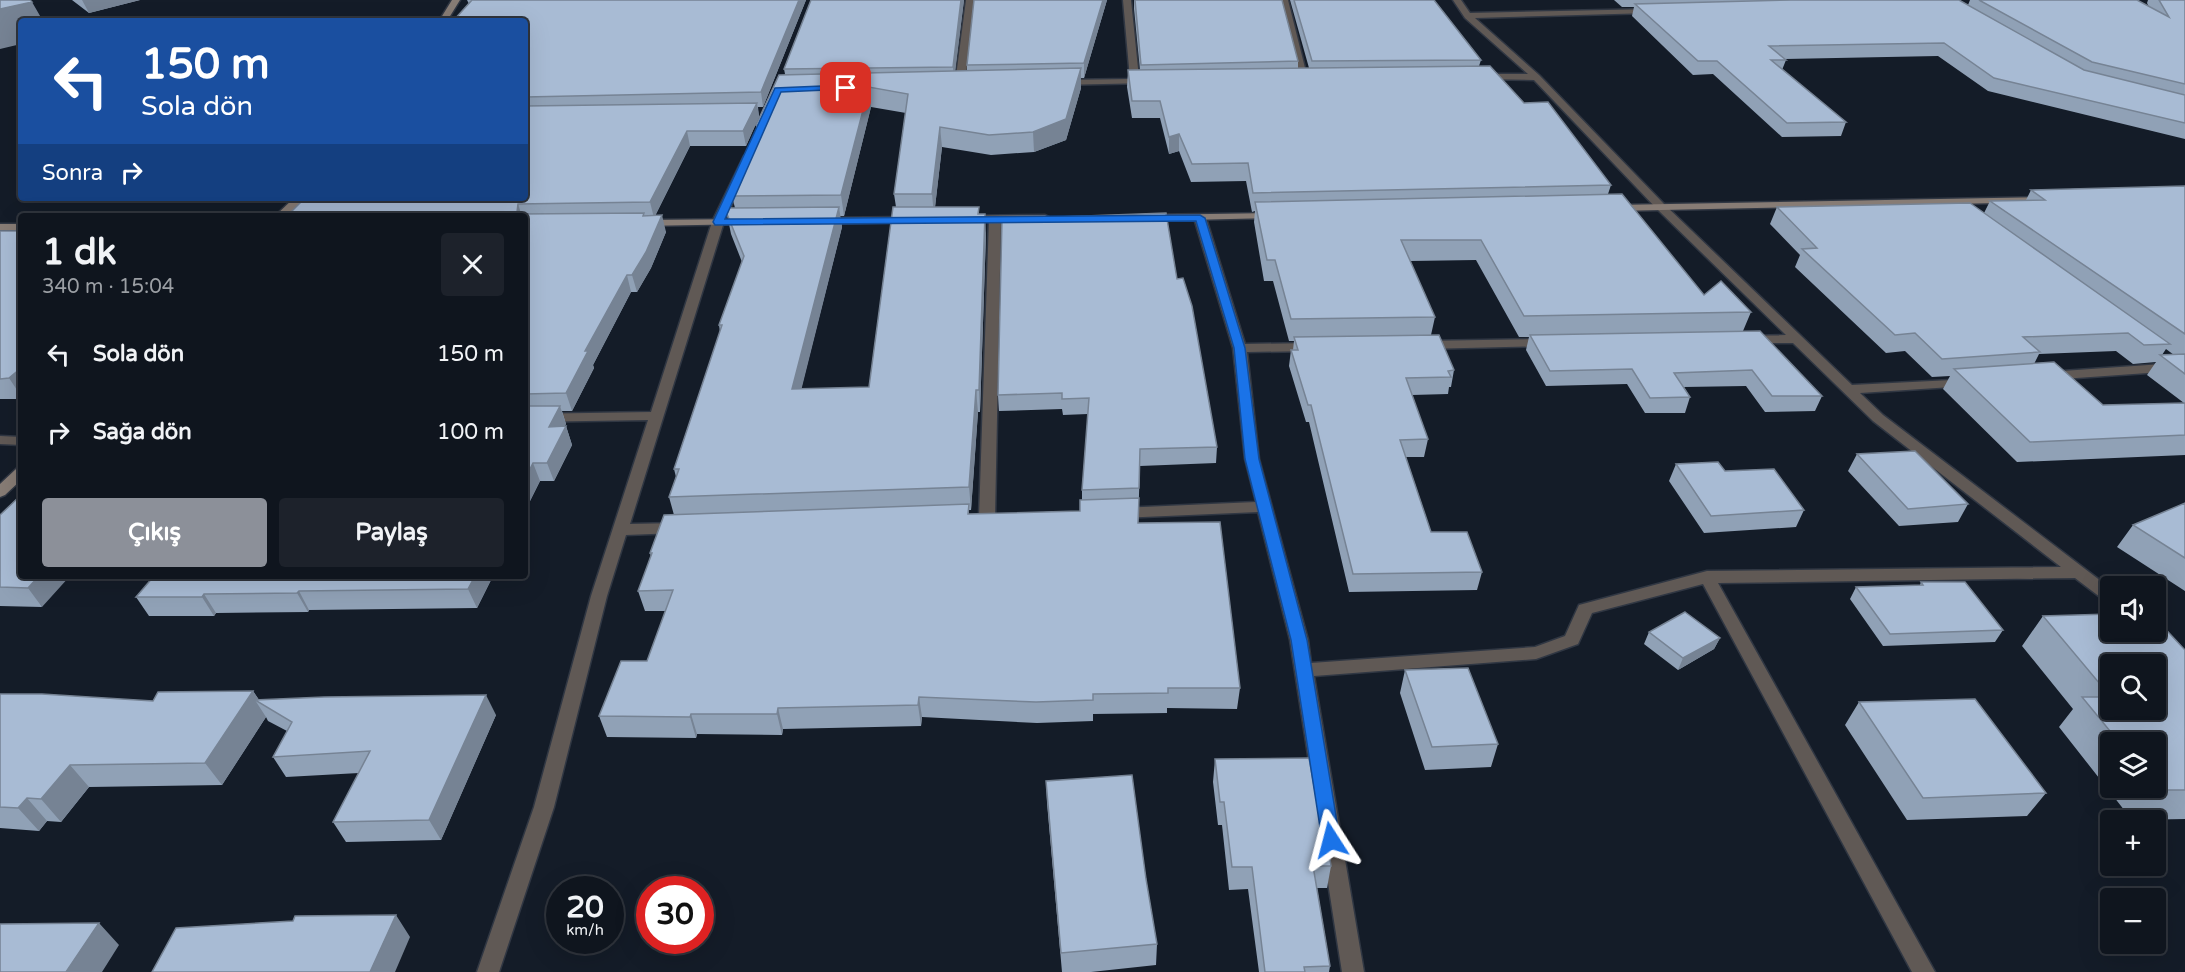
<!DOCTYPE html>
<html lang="tr">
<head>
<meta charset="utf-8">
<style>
	:root { --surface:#0f151e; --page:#1d222b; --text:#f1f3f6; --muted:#9b9fa4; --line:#2f343c; --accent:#8c9099 }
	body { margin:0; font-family:"Varela Round",sans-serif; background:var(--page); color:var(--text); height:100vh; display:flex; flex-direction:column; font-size:22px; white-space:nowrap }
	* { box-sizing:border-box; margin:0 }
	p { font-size:20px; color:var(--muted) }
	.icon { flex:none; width:33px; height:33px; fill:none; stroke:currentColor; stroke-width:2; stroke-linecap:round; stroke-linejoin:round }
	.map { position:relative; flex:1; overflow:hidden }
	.details { position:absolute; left:18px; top:213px; width:510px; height:366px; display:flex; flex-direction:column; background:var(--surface); border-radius:6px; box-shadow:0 6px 24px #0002,0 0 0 2px var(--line) }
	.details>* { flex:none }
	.guide { position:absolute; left:18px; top:18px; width:510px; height:183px; border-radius:6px; box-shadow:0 6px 24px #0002,0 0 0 2px var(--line); background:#1a4fa0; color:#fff; overflow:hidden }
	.tools { position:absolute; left:2100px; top:576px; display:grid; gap:12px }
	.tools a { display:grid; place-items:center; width:66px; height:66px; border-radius:6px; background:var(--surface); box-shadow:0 6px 24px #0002,0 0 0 2px var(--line); font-size:30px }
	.speed { position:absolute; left:546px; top:876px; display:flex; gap:12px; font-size:30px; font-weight:700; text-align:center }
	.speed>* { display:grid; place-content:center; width:78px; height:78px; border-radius:50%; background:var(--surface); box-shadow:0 6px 24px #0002,0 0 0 2px var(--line); line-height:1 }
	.speed small { font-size:15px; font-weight:400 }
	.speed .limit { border:9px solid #d22; background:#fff; color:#111 }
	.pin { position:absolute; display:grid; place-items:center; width:51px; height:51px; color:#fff; margin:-26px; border-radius:12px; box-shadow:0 3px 9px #0006 }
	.me { position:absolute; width:66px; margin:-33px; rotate:351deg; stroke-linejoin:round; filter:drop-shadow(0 0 4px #0008) }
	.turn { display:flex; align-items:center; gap:21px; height:126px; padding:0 24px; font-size:27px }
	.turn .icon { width:78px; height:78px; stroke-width:2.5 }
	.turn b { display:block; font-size:42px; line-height:51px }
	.then { display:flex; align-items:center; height:57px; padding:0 24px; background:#0003; gap:12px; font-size:22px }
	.round { display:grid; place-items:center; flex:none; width:63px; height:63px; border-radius:6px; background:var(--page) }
	.head { display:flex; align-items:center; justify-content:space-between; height:102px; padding:0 24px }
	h1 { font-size:36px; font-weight:700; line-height:45px }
	.primary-button { display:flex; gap:12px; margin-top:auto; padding:12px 24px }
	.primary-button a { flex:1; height:69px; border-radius:6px; background:var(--accent); color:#fff; font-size:24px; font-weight:700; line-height:69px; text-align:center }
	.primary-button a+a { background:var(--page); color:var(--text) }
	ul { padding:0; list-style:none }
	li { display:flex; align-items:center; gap:18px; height:78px; padding:0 24px }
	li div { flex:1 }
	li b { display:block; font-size:22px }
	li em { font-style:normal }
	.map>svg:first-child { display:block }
</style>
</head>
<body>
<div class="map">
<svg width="2185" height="972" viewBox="0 0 2185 972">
	<rect width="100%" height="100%" fill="#141c28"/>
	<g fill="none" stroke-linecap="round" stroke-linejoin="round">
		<defs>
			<path id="street" d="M966,0H974L965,84L960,87L955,84Z
				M1123,0H1131L1139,78L1149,79V83L1059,85L1057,83L1062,80L1130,79Z
				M1280,0H1288L1308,80L1300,78Z
				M1453,0H1461L1470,13L1654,9L1655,11L1651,13L1475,18L1539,75L1665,205L1852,385L1972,379L1974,382L1972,385L1967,386L1860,393L1883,415L2110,588V602L2104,600L2075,578L1718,583L1935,972H1912L1703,584L1592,613L1578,644L1536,659L1314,676L1364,972H1342L1290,640L1258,512L1120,518L1112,513L1120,508L1256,502L1245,459L1233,348L1194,218L1200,215L1206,218L1245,344L1313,343L1320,347L1313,351L1247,352L1259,459L1308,640L1311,663L1535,647L1565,636L1579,605L1707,571L2061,567L1873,421L1793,343H1743L1742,340L1748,336L1786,335L1657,209L1534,80L1476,79V75L1479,74H1528L1465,18Z
				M749,153L754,156L724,222L630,524L677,523L685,528L677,533L626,535L607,596L554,807L499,972H477L534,807L591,596L648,420L525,422V414L651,412L712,222L744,156Z
				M995,216L1001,219L995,517L987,522L979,517L989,219Z
				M1547,339L1552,340L1553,343L1552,346L1424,349L1418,345L1424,341Z
				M2177,363L2185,365V374L2176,371L2048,380L2041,376L2048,372Z
				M0,436L21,437V445L0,444Z"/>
			<path id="secondary" d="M452,0H460L447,21H439Z
				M2047,197L2052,200L2051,202L1615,211L1609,208L1615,205Z
				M294,198H305L287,216H275Z
				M1273,213L1277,214V218L1147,221L1141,218L1147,215Z
				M1045,215L1051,218L1049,220L967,222L961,219L967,216Z
				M910,217L916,220L914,222L820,224L814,221L820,218Z
				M748,219L752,220V224L643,226L637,223L643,220Z
				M0,224H21V230H0Z
				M21,467V480L5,495L0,497V484L16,469Z"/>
		</defs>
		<use href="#street" stroke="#303743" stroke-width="3"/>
		<use href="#secondary" stroke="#303743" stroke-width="3"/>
		<use href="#street" fill="#605955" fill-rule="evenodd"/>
		<use href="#secondary" fill="#877c75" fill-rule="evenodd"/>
	</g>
	<path fill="#90a1b6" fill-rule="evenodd" d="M72,0H140L89,13Z
		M467,0H806L763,107H758L759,117L746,146H690L655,216L666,232L651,268L637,292H631L593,365L594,368L572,411H562L566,424L564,426H566L572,445L554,481H540L525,511V216H287L525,198V21L469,4Z
		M811,0H964L955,71H967V65L974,0H1107L1084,78H1081V88L1066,140L1034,152L991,155L942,147L935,207H979V214L986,234L980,412H978L971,510H969V514L1080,511L1082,500V490L1088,414L1063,415L1062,409L999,411L998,395L1177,279L1217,447L1216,463L1140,466L1138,523L1240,688L1237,709L1167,708V713L1093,714V721L1037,723L922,717L921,726L783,729L782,735L697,734L696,738L607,737L599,716L647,661L666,611H645L638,591L651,557L650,553L674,515L669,497L676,477L674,469L720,332L719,325L742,262L731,234L727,214L735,208L732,196L757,131L756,125L785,74L784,69ZM871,107L906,113L894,194L896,207L869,387L801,389L842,227L840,216H844Z
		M1134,0L1298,61V68H1309L1290,0H1434L1481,60L1479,66L1524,103L1611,185L1608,194L1704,295L1751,312L1743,331L1822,396L1815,411L1765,412L1746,386L1684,387L1690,397L1685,413H1645L1627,384L1546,386L1526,350L1529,337H1519L1476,260L1410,261L1435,317L1431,335L1454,370L1451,387H1449L1448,394L1412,395L1428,439L1424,457H1406L1431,532L1482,572L1477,590L1349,592L1309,422H1306L1289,366L1291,350H1293L1294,341H1289L1273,281H1264L1254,222L1255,211L1252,212L1246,181L1191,182L1179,151L1169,154L1160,118H1132L1127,87L1128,70H1140L1134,9Z
		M1614,0H1959L1968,5L1970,0H2137L2149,7L2147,3L2148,0H2185V139L1988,91L1938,56L1785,59L1786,60L1782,70L1846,122L1841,136L1782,137L1713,74L1693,75L1632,16L1634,7H1622Z
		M2185,186V455L2017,462L1943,389L1950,376L1932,377L1905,351L1886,353L1795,267L1800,255L1770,224L1777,207L1984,213L1990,201L2026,200L2031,190ZM2166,349L2174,355H2162ZM2116,351L2133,364L2156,362L2147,375L2184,403L2103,405L2034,364L2039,354Z
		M0,231H21V399H0Z
		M1857,454L1968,504L1958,522L1899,526L1848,471Z
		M1676,464L1725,471L1804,510L1796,527L1704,533L1669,481Z
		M2185,503V591L2117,547L2133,525Z
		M0,515L42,607L0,606Z
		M493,576L477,608L309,610L308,612L216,613L214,616H149L136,597Z
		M1921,582L2003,630L1995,642L1883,646L1850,599L1856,587L1920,585Z
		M2043,616L2185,650V819L2132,820L2059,727L2073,709L2022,646ZM2110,742H2156V788H2110Z
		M1649,632L1720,638L1714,649L1678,670L1644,644Z
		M1405,670L1498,744L1491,767L1425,770L1400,693Z
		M253,691L259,700L496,715L441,840L346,842L333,822L359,773L286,777L273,757L287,731L268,721L266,717L222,785L89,787L61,822L47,821L39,831L0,828V694L153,701Z
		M1859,702L2046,793L2027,816L1907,820L1845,725Z
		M1215,759L1320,819L1331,866L1327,888H1317L1330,966L1329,972H1259L1248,889L1229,890L1222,825H1218L1213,782Z
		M1046,781L1146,879L1157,944L1156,965L1091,972H1062L1047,803Z"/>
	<path fill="#768394" d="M82,0H140L89,13Z
		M799,0H806L763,107L761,92Z
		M961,0H964L954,81L953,67Z
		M1103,0H1107L1084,78V63Z
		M32,2L43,21H21V44L0,49V9Z
		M1081,68V88L1066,140L1034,152L1033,132Z
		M869,87L871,107L844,216L841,195Z
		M757,103L759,117L746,146L743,131Z
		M940,127L942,147L934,216L932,194Z
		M687,131L690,146L654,218L650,202Z
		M1179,134V151L1169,154V137Z
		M518,204L522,216L517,212Z
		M839,207L842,227L796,411L792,389Z
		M985,214L986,234L980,412L979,390Z
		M662,215L666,232L651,268L637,292L632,275Z
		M627,275L631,292L593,365L594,368L572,411L566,393L585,351Z
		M21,368V396L9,378Z
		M976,390L978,412L971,510L969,487Z
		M560,406L566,424L555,445L549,427Z
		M566,426L572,445L554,481L547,463Z
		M533,463L540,481L525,511V479Z
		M39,576H70L42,607L28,588Z
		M475,576H493L477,608L468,589Z
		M299,591L309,610L308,612L297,593Z
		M204,594L216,613L214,616L202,597Z
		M1720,638L1714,649L1678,670L1683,658Z
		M253,691L262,704L255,700L266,717L222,785L205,763Z
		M486,695L496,715L441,840L429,820Z
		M919,697L922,717L921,726L918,705Z
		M778,708L783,729L782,735L777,714Z
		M691,714L697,734L696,738L690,717Z
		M70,765L89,787L61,822L41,799Z
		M27,798L47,821L39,831L18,808Z
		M396,915L410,937L395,972H370Z
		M99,923L119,945L102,972H66Z"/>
	<path fill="#a8bbd4" stroke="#768394" stroke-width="1.5" d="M0,0H30L32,2L0,9Z
		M472,0H799L761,92L525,97V21H453Z
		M811,0H961L953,67L784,69Z
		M974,0H1103L1084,63L967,65Z
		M1135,0H1282L1298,61L1141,65Z
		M1294,0H1434L1481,60L1312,61Z
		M1791,0H1959L2084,70L2185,95V123L1994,78L1944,43L1769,46L1786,60H1771L1846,122L1787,123L1717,61H1698L1635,4Z
		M1979,0H2137L2169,17L2159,0H2185V84L2092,62Z
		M1490,66L1524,103L1548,102L1611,185L1253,193L1248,163L1192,164L1179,134L1169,137L1160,101H1132L1128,70Z
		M1081,68L1066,119L1033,132L989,135L940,127L932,194H894L908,94L869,87L841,195L732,196L759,125H756L779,75Z
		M757,103L743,131H687L650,202L518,204L517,212L520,214L644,213L643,216L662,215L646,252L632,275H627L585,351H588L566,393L525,394V216H287L305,198H525V106Z
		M2185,186V334L1990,201L2045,200L2031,190Z
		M1622,194L1704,295L1721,281L1751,312L1524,316L1481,240H1401L1435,317L1291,319L1275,260H1267L1255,202Z
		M1970,203L2170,344L2144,345L2128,333L2023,337L2040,352L1942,359L1915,333L1895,335L1802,249L1817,248L1777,207Z
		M839,207L792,389L869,387L893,207H979L978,214H985L979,390H976L969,487L669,497L679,469H674L722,325H719L744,256L727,214L729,208Z
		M1166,213L1177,279L1183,278L1192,306L1217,447L1140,449L1139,488L1082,490L1089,398L1062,399V393L998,395L1002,219Z
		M0,231H21V368L9,378L0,379Z
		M1760,331L1822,396H1772L1752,370L1674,373L1690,397L1650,398L1632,369L1550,371L1530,335Z
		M1439,335L1454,370L1448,371L1451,377L1406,378L1428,439L1400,440L1431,532H1467L1482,572L1353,574L1311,405H1308L1291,350H1298L1294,337Z
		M2185,354V374L2160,355Z
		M2054,362L2103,405L2185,403V435L2030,442L1954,369Z
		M525,406H560L549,427L566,426L547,463H533L525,479Z
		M1915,451L1968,504L1908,509L1857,454Z
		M1718,462L1725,471L1774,469L1804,510L1711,516L1676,464Z
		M21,495V576H39L28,588L0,587V515Z
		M1139,498L1138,523L1220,522L1240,688H1168V693L1093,694V700L1036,702L919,697L918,705L778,708L777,714H691L690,717L599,716L621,661H647L673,590L638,591L652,553H650L664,515L969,504L968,514L1080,511V500Z
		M2185,503V558L2133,525Z
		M154,576H475L468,589L299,591L297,593L204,594L202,597H136Z
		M1921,582H1965L2003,630L1890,634L1856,587L1923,585Z
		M1685,612L1720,638L1683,658L1649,632Z
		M2110,614V632H2156V619L2185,650V790H2158L2156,787V742H2119L2082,697H2110V710H2156V664H2110V696L2043,616Z
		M1468,668L1498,744L1432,747L1405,670Z
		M253,691L205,763L70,765L41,799L27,798L18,808L0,807V694H42L153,701L158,692Z
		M486,695L429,820L333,822L370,751L273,757L292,722L255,700L324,697Z
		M1975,699L2046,793L1923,798L1859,702Z
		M1309,758L1320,819H1324L1331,866H1313L1330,966L1304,967L1305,972H1265L1252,867H1232L1224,802H1220L1215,759Z
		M1132,775L1146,879L1157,944L1061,953L1046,781Z
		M396,915L370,972H152L176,928L293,921L295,916Z
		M99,923L66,972H0V924Z"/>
	<path fill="#1a73e8" stroke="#114b97" stroke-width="1.5" d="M846,85L850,88L849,89L781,92L725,219L1200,215L1205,218L1245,348L1259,459L1307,640L1340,840L1338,845L1331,847L1325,845L1322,840L1291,640L1245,459L1234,348L1196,221L715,225L713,222L775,88Z"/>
</svg>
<div class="tools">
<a><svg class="icon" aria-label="sound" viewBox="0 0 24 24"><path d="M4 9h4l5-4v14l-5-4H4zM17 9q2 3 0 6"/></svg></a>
<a><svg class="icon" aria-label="search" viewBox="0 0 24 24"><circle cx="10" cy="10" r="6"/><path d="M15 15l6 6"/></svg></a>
<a><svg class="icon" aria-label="layers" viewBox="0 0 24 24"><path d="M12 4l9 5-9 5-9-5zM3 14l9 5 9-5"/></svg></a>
<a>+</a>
<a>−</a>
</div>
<div class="speed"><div>20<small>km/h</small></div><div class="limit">30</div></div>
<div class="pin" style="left:846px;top:88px;background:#d93025"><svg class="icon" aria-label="arrive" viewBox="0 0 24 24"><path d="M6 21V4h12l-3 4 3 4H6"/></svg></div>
<svg class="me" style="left:1331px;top:840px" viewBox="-20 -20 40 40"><path d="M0-17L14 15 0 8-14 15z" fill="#1a73e8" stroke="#fff" stroke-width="4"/></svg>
<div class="guide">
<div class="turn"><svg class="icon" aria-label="left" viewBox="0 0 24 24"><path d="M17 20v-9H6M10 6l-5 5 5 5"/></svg><div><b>150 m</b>Sola dön</div></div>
<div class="then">Sonra<svg class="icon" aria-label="right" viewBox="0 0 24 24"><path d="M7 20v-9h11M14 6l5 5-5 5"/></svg></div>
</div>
<section class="details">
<div class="head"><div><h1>1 dk</h1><p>340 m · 15:04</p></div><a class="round"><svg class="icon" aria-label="close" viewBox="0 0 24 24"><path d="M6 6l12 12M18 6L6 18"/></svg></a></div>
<ul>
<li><svg class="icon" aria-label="left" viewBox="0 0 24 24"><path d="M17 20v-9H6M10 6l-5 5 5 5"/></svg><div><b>Sola dön</b></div><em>150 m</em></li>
<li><svg class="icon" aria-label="right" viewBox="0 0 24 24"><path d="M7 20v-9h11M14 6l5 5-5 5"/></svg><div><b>Sağa dön</b></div><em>100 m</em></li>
</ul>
<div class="primary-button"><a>Çıkış</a><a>Paylaş</a></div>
</section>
</div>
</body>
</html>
